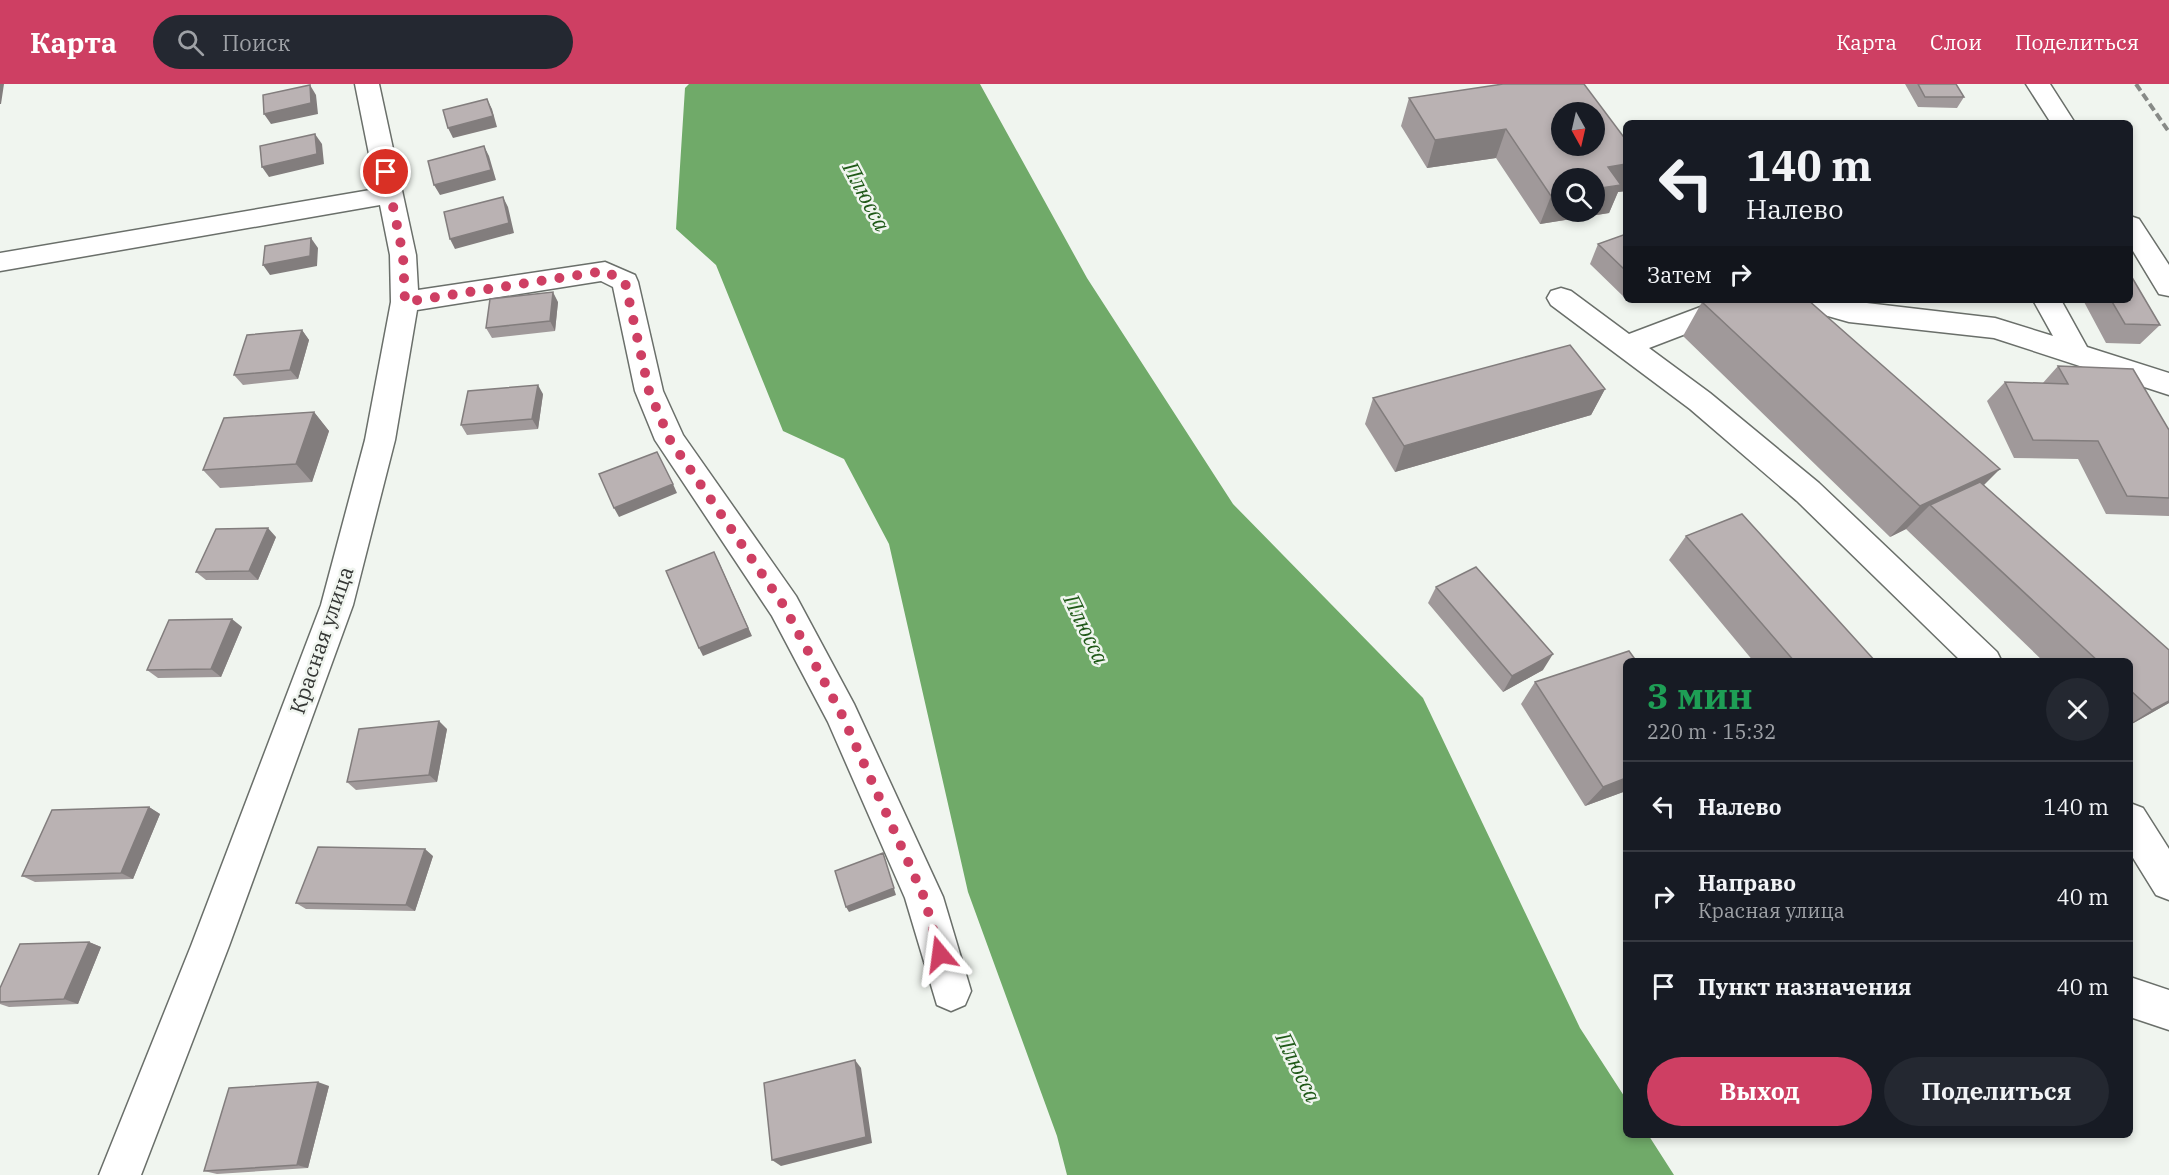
<!DOCTYPE html>
<html lang="ru">
<head>
<meta charset="utf-8">
<style>
	:root { --surface:#171b24; --page:#242831; --text:#f1f3f6; --muted:#9ea1a6; --line:#363941; --accent:#ce3f63 }
	body { margin:0; font-family:"IBM Plex Serif",serif; background:var(--page); color:var(--text); height:100vh; display:flex; flex-direction:column; font-size:22px; white-space:nowrap }
	* { box-sizing:border-box; margin:0 }
	p { font-size:20px; color:var(--muted) }
	.icon { flex:none; width:33px; height:33px; fill:none; stroke:currentColor; stroke-width:2; stroke-linecap:round; stroke-linejoin:round }
	.map { position:relative; flex:1; overflow:hidden }
	.drawer { position:absolute; left:1623px; top:574px; width:510px; height:480px; display:flex; flex-direction:column; background:var(--surface); border-radius:9px; box-shadow:0 3px 9px #0003 }
	.drawer>* { flex:none }
	.banner { position:absolute; left:1623px; top:36px; width:510px; height:183px; border-radius:9px; box-shadow:0 3px 9px #0003; background:#171b24; color:var(--text); overflow:hidden }
	.needle { width:39px; rotate:172deg }
	.fabs { position:absolute; left:1551px; top:18px; display:grid; gap:12px }
	.fabs a { display:grid; place-items:center; width:54px; height:54px; border-radius:50%; background:var(--surface); box-shadow:0 3px 9px #0003; font-size:30px }
	.pin { position:absolute; display:grid; place-items:center; width:51px; height:51px; color:#fff; margin:-26px; border:3px solid #fff; border-radius:50%; box-shadow:0 2px 6px #0007 }
	.me { position:absolute; width:66px; margin:-33px; rotate:344deg; stroke-linejoin:round; filter:drop-shadow(0 0 4px #0008) }
	.turn { display:flex; align-items:center; gap:21px; height:126px; padding:0 24px; font-size:27px }
	.turn .icon { width:78px; height:78px; stroke-width:2.5 }
	.turn b { display:block; font-size:42px; line-height:51px }
	.then { display:flex; align-items:center; height:57px; padding:0 24px; background:#0003; gap:12px; font-size:22px }
	.round { display:grid; place-items:center; flex:none; width:63px; height:63px; border-radius:32px; background:var(--page) }
	.summary { display:flex; align-items:center; justify-content:space-between; height:102px; padding:0 24px }
	h1 { font-size:36px; font-weight:700; line-height:45px; color:#1e9e55 }
	.button { display:flex; gap:12px; margin-top:auto; padding:12px 24px }
	.button a { flex:1; height:69px; border-radius:36px; background:var(--accent); color:#fff; font-size:24px; font-weight:700; line-height:69px; text-align:center }
	.button a+a { background:var(--page); color:var(--text) }
	ul { padding:0; list-style:none }
	li { display:flex; align-items:center; gap:18px; height:90px; padding:0 24px; border-top:2px solid var(--line) }
	li div { flex:1 }
	li b { display:block; font-size:22px }
	li em { font-style:normal }
	header { display:flex; align-items:center; gap:36px; box-sizing:border-box; height:84px; padding:0 30px; background:var(--accent); color:#fff }
	header strong { font-size:28px }
	nav { display:flex; gap:33px; margin-inline-start:auto; font-size:21px }
	.search { width:420px; height:54px; background:var(--page); display:flex; align-items:center; gap:15px; box-sizing:border-box; padding:0 21px; border-radius:33px; color:var(--muted); font-size:22px }
	.map>svg:first-child { display:block }
</style>
</head>
<body>
<header>
<strong>Карта</strong>
<div class="search"><svg class="icon" aria-label="search" viewBox="0 0 24 24"><circle cx="10" cy="10" r="6"/><path d="M15 15l6 6"/></svg>Поиск</div>
<nav><a>Карта</a><a>Слои</a><a>Поделиться</a></nav>
</header>
<div class="map">
<svg width="2169" height="1091" viewBox="0 0 2169 1091">
	<rect width="100%" height="100%" fill="#f0f5ef"/>
	<path fill="#70aa69" d="M689,0H980L1087,194L1233,420L1423,614L1580,944L1626,1015V1052H1649L1674,1091H1067L1057,1052L968,808L889,460L844,375L783,347L716,181L676,145L685,4Z"/>
	<g fill="none" stroke-linecap="round" stroke-linejoin="round">
		<defs>
			<path id="minor" d="M355,0H379L416,171L418,206L605,178L635,191L638,198L663,307L683,351L796,512L854,620L943,813L971,907L965,921L951,927L937,921L905,814L828,638L772,532L655,356L635,307L613,203L601,197L417,226L395,356L353,521L229,862L141,1091H99L191,862L321,521L365,356L391,218L390,171L380,121L0,187V169L376,105Z
				M1561,204L1571,207L1629,250L1719,216H1760L1756,223L1649,264L1710,309L1819,399L1997,568L2002,578H1962L1797,417L1690,325L1551,221L1547,214L1551,207Z
				M1792,216H1841L1995,234L2053,252L2033,216H2061L2087,263L2169,289V311L1994,254L1849,238L1796,223Z
				M2130,719L2143,724L2169,765V816L2156,811L2130,769Z
				M2130,893L2169,906V946L2130,933Z"/>
			<path id="major" d="M2026,0H2050L2075,39H2051Z
				M2130,132L2139,135L2169,181V212L2159,210L2130,162Z"/>
		</defs>
		<use href="#minor" stroke="#6a6f6a" stroke-width="3"/>
		<use href="#major" stroke="#6a6f6a" stroke-width="3"/>
		<use href="#minor" fill="#fff" fill-rule="evenodd"/>
		<use href="#major" fill="#fff" fill-rule="evenodd"/>
		<path stroke="#878a87" stroke-width="4" stroke-dasharray="8 4" stroke-linecap="butt" d="M2136,0L2169,48"/>
	</g>
	<path fill="#a0999a" d="M1905,0H1956L1964,13L1957,24L1918,23Z
		M1409,14L1626,56V107L1618,108L1609,129L1540,140L1496,74L1427,84L1401,42Z
		M1626,150V215L1590,180L1598,160Z
		M2083,216H2130L2160,241L2140,260L2106,259Z
		M558,218L555,247L492,254L486,244Z
		M1702,218L1984,401L2169,619L2130,641V578H2044L1906,445L1890,453L1683,252Z
		M302,246L309,256L298,295L243,301L234,291Z
		M2058,282L2169,346V432L2106,430L2078,375L2014,374L1987,317L2005,298L2042,300Z
		M1605,305L1591,331L1395,388L1365,340L1373,314Z
		M543,310L538,345L467,351L461,341Z
		M314,328L329,347L312,398L220,404L203,386Z
		M1686,452L1876,578H1754L1669,476Z
		M276,453L258,496H206L196,488Z
		M1436,503L1543,586L1503,608L1428,519Z
		M242,543L221,593L158,594L147,586Z
		M1535,598L1626,707L1585,722L1521,620Z
		M447,645L437,698L356,706L347,698Z
		M149,723L160,730L133,795L35,798L22,792Z
		M433,772L415,827L306,825L296,819Z
		M89,858L101,863L78,920L9,923L0,920V904Z
		M329,1002L308,1084L217,1090L204,1087Z"/>
	<path fill="#827d7d" d="M0,0H4L1,20H0Z
		M310,1L316,11L318,30L271,40L264,30Z
		M487,15L492,25L497,43L453,54L448,44Z
		M1506,45L1496,74L1427,84L1435,56Z
		M315,50L322,60L324,80L269,93L262,83Z
		M484,62L489,72L496,96L440,111L434,101Z
		M1626,80V107L1618,108L1609,129L1540,140L1551,112L1562,111V128H1594V105L1608,83Z
		M503,113L508,123L514,149L455,165L450,155Z
		M311,154L318,164L317,182L270,191L263,181Z
		M553,208L558,218L555,247L550,237Z
		M302,246L309,256L298,295L290,286Z
		M538,301L543,310L538,345L532,335Z
		M1605,305L1591,331L1395,388L1404,362Z
		M314,328L329,347L312,398L296,380Z
		M2000,385L1968,417L1930,421L1906,445L1890,453L1920,422Z
		M673,400L677,409L619,433L614,424Z
		M268,444L276,453L258,496L249,487Z
		M718,476L752,552L703,572L699,564Z
		M232,535L242,543L221,593L211,585Z
		M1553,570L1543,586L1503,608L1512,592Z
		M2169,617V619L2130,641V640L2152,626Z
		M439,637L447,645L437,698L429,691Z
		M1626,694V707L1585,722L1603,703Z
		M149,723L160,730L133,795L121,789Z
		M425,765L433,772L415,827L406,821Z
		M885,776L896,811L849,828L846,823Z
		M89,858L101,863L78,920L64,915Z
		M855,976L861,984L872,1059L781,1082L772,1076Z
		M318,998L329,1002L308,1084L297,1081Z"/>
	<path fill="#bab2b3" stroke="#827d7d" stroke-width="1.5" fill-rule="evenodd" d="M1503,0H1584L1626,56V80L1608,83L1621,101L1594,105V94H1562V111L1551,112L1506,45L1435,56L1409,14ZM1562,28H1594V62H1562Z
		M1918,0H1956L1964,13H1925Z
		M310,1L311,19L264,30L263,11Z
		M487,15L493,32L448,44L443,26Z
		M315,50L317,70L262,83L260,62Z
		M484,62L491,86L434,101L428,77Z
		M503,113L509,139L450,155L444,128Z
		M1626,150V187L1598,160Z
		M311,154L310,172L263,181L265,162Z
		M2130,190L2160,241L2125,240L2111,216H2130Z
		M553,208L550,237L486,244L490,215Z
		M1707,216H1808L2000,385L1920,422L1702,218Z
		M302,246L290,286L234,291L247,251Z
		M1570,261L1605,305L1404,362L1373,314Z
		M2058,282L2133,285L2169,346V414L2127,412L2098,357L2033,356L2005,298L2068,300Z
		M538,301L532,335L461,341L468,307Z
		M314,328L296,380L203,386L224,334Z
		M657,368L673,400L614,424L599,390Z
		M1980,398L2169,566V617L2152,626L2130,606V578H2099L1930,421Z
		M1742,430L1876,578H1795L1686,452Z
		M268,444L249,487L196,488L216,445Z
		M714,468L748,544L699,564L666,487Z
		M1476,483L1553,570L1512,592L1436,503Z
		M232,535L211,585L147,586L169,536Z
		M1629,567L1637,578H1626V694L1603,703L1535,598Z
		M439,637L429,691L347,698L359,645Z
		M149,723L121,789L22,792L52,726Z
		M318,763L425,765L406,821L296,819Z
		M883,769L894,804L846,823L835,787Z
		M89,858L64,915L0,918V904L20,860Z
		M855,976L866,1053L772,1076L764,999Z
		M318,998L297,1081L204,1087L229,1004Z"/>
	<g fill="none" stroke-linecap="round" stroke-linejoin="round">
		<path stroke="#ce3f63" stroke-width="10" stroke-dasharray="0 18" d="M386,88L403,171L405,218L605,187L625,198L649,307L670,356L784,522L842,631L924,813L940,870"/>
	</g>
	<g text-anchor="middle" dominant-baseline="central" stroke-width="5" stroke-linejoin="round" paint-order="stroke">
		<g font-size="21" fill="#343634" stroke="#f0f5ef">
			<text transform="translate(321 556) rotate(-71)">Красная улица</text>
		</g>
		<g font-size="22" font-style="italic" fill="#1f5918" stroke="#f0f5ef">
			<text transform="translate(867 112) rotate(62)">Плюсса</text>
			<text transform="translate(1087 545) rotate(64)">Плюсса</text>
			<text transform="translate(1299 983) rotate(64)">Плюсса</text>
		</g>
	</g>
</svg>
<div class="fabs">
<a><svg class="needle" viewBox="-14 -14 28 28"><path d="M0-13l5 13h-10z" fill="#e53935"/><path d="M0 13l5-13h-10z" fill="#9ea1a6"/></svg></a>
<a><svg class="icon" aria-label="search" viewBox="0 0 24 24"><circle cx="10" cy="10" r="6"/><path d="M15 15l6 6"/></svg></a>
</div>
<div class="pin" style="left:386px;top:88px;background:#d93025"><svg class="icon" aria-label="arrive" viewBox="0 0 24 24"><path d="M6 21V4h12l-3 4 3 4H6"/></svg></div>
<svg class="me" style="left:940px;top:870px" viewBox="-20 -20 40 40"><path d="M0-17L14 15 0 8-14 15z" fill="#ce3f63" stroke="#fff" stroke-width="4"/></svg>
<div class="banner">
<div class="turn"><svg class="icon" aria-label="left" viewBox="0 0 24 24"><path d="M17 20v-9H6M10 6l-5 5 5 5"/></svg><div><b>140 m</b>Налево</div></div>
<div class="then">Затем<svg class="icon" aria-label="right" viewBox="0 0 24 24"><path d="M7 20v-9h11M14 6l5 5-5 5"/></svg></div>
</div>
<section class="drawer">
<div class="summary"><div><h1>3 мин</h1><p>220 m · 15:32</p></div><a class="round"><svg class="icon" aria-label="close" viewBox="0 0 24 24"><path d="M6 6l12 12M18 6L6 18"/></svg></a></div>
<ul>
<li><svg class="icon" aria-label="left" viewBox="0 0 24 24"><path d="M17 20v-9H6M10 6l-5 5 5 5"/></svg><div><b>Налево</b></div><em>140 m</em></li>
<li><svg class="icon" aria-label="right" viewBox="0 0 24 24"><path d="M7 20v-9h11M14 6l5 5-5 5"/></svg><div><b>Направо</b><p>Красная улица</p></div><em>40 m</em></li>
<li><svg class="icon" aria-label="arrive" viewBox="0 0 24 24"><path d="M6 21V4h12l-3 4 3 4H6"/></svg><div><b>Пункт назначения</b></div><em>40 m</em></li>
</ul>
<div class="button"><a>Выход</a><a>Поделиться</a></div>
</section>
</div>
</body>
</html>
